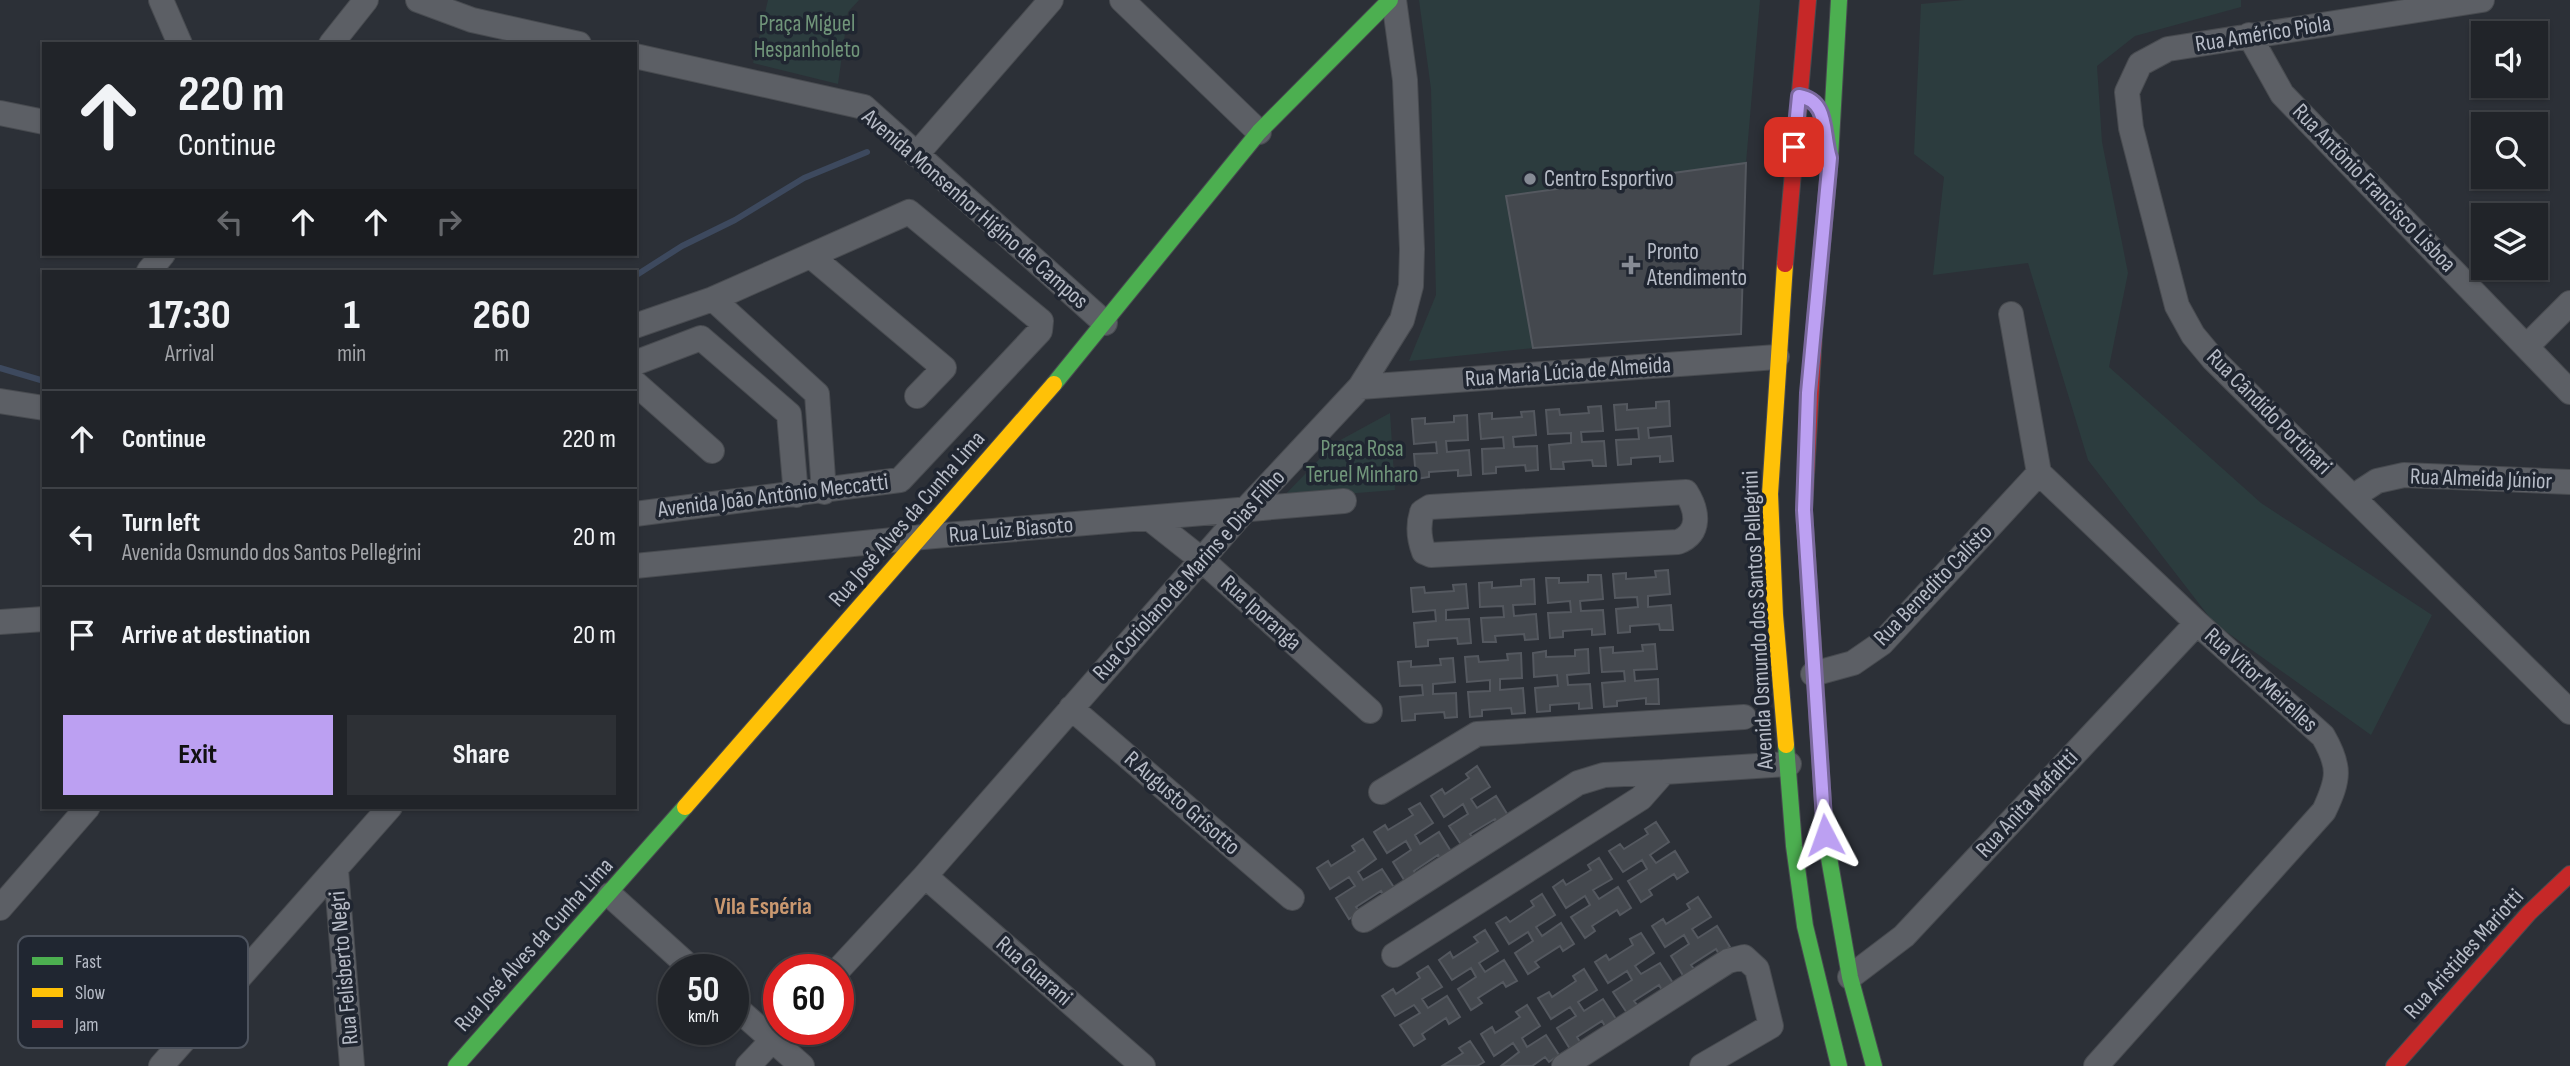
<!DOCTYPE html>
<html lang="en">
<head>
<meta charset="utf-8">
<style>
	:root { --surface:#212429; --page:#2d3035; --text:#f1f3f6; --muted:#a2a4a8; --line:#3e4146; --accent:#bca0f2 }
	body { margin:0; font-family:"Sofia Sans Condensed",sans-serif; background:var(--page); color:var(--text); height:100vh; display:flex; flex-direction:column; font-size:26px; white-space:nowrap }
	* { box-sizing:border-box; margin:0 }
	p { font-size:23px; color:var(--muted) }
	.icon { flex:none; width:38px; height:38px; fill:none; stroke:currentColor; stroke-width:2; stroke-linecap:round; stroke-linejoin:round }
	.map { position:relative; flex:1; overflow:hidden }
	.panel { position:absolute; left:42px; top:270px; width:595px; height:539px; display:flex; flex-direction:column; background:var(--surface); border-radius:0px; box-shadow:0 2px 5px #0004,0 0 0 2px var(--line) }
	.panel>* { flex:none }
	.banner { position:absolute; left:42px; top:42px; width:595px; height:214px; border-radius:0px; box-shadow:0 2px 5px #0004,0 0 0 2px var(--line); background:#212429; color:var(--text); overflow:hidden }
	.tools { position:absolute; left:2471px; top:21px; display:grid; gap:14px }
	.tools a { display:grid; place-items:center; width:77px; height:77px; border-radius:0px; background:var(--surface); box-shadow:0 2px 5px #0004,0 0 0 2px var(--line); font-size:35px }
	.speed { position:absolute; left:658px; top:954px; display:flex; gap:14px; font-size:35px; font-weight:700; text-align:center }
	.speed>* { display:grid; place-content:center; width:91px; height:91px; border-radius:50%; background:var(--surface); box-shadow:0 2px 5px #0004,0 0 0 2px var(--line); line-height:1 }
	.speed small { font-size:18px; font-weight:400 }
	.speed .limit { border:10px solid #d22; background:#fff; color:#111 }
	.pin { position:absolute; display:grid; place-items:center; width:60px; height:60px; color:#fff; margin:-30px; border-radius:14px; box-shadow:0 4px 10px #0006 }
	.me { position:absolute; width:77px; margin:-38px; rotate:356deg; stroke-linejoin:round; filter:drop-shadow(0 0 5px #0008) }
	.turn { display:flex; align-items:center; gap:24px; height:147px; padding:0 21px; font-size:32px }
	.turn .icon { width:91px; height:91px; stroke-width:2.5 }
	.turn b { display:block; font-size:49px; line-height:60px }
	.lanes { display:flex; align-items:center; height:66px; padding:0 21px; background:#0003; justify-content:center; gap:35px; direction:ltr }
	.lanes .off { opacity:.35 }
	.eta { display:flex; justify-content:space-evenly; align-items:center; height:119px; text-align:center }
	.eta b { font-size:42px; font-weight:700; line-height:49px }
	.button { display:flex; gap:14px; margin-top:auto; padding:14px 21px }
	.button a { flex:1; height:80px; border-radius:0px; background:var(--accent); color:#111; font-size:28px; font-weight:700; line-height:80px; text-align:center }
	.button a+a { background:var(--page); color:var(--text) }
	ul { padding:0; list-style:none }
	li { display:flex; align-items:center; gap:21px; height:98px; padding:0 21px; border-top:2px solid var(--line) }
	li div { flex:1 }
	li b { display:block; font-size:26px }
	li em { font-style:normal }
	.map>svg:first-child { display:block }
</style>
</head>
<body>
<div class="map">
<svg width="2570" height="1066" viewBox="0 0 2570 1066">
	<rect width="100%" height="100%" fill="#2c3037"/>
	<path fill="#2c3c3e" d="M768,0H859L848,12L838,84L753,63Z
		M1419,0H1760L1746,163L1506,196L1533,348L1409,361L1436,295L1431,89Z
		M1965,0H2241V7L2135,36L2097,66L2102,142L2128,273L2109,367L2261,503L2432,615L2371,735L2214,623L2088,460L2028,263L1933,275L1944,177L1914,154L1921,4Z
		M1390,413L1395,490L1281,499L1335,443Z"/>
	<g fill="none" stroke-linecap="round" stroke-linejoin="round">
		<path stroke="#3d495e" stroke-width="6" d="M635,276L682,246L735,220L804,178L867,152
			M0,368L44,381"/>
	</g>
	<path fill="#44484e" stroke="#54585f" stroke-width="2" d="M1746,163L1741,334L1533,348L1506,196Z
		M1669,401L1670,426L1648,428L1649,438L1671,436L1673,461L1660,462V456L1631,458V464L1618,465L1616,440L1639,439L1638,428L1616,430L1614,405L1627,404V410L1656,408V402Z
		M1601,406L1603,431L1581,432L1582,442L1604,441L1606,466H1593L1592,460L1563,462L1564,469H1551L1549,445L1571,443V433L1548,434L1546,410L1559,409L1560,415L1589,413L1588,407Z
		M1534,411L1536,435L1513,437L1514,447L1537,446L1538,470L1526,471L1525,465L1496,467V473L1483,474L1482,449L1504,448L1503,437L1481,439L1479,414L1492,413V419L1522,417L1521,412Z
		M1467,415L1468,440L1446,441L1447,452L1469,450L1471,475L1458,476V470L1429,472V477L1416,479L1414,454L1437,453L1436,442L1414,444L1412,419L1425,418V424L1454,422V416Z
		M1668,570L1670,594L1648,596V607L1671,605L1673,630H1660L1659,624L1630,626V632L1618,633L1616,609L1638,607L1637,597L1615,598L1613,574L1626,573V579L1656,577L1655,571Z
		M1588,575H1601L1603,599L1580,601L1581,611L1603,610L1605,634L1592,635V629L1563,631V637L1550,638L1548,613L1571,612L1570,601L1548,603L1546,578H1559V583L1588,582Z
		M1534,579L1535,604L1513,605L1514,616L1536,614L1538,639L1525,640L1524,634L1495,636L1496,642H1483L1481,618L1504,617L1503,606L1480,607L1479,583L1492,582V588L1521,586V580Z
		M1466,584L1468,608L1446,610V620L1469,619L1471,643L1458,644L1457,638L1428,640V646L1416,647L1414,623L1436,621L1435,610L1413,612L1411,588L1424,587L1425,593L1454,591L1453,585Z
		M1655,644L1657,669L1634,670L1635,681L1658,679L1659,704H1646V698L1617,701V706L1604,707L1602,683L1625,681L1624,671L1602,672L1600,648L1613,647V653L1643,651L1642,645Z
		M1588,649L1589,673L1567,675L1568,685L1590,684L1592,708L1579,709V703L1550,705V711L1537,712L1535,688L1558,686L1557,675L1534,677L1533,653L1546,651V657L1575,656V650Z
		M1521,653L1522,678L1500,679V690L1523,688L1525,713L1512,714L1511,708L1482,710V716L1470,717L1468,692L1490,691V680L1467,682L1465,657L1478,656L1479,662L1508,660L1507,654Z
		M1453,658L1455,682L1433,684V694L1456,693L1457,717L1445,718L1444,712L1415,714V720L1402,721L1400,697L1423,695L1422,685L1400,686L1398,662L1411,661V667L1441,665L1440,659Z
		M1477,766L1490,787L1471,799L1477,808L1496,796L1509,817L1498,824L1495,819L1470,834L1474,839L1462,846L1449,826L1468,814L1463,804L1444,817L1431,796L1442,789L1445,794L1469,778L1466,774Z
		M1420,803L1433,823L1415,835L1420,844L1439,832L1452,853L1441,860L1438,855L1414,871L1417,876L1406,883L1393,862L1411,850L1406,841L1387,853L1374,832L1385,825L1388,830L1413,815L1409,809Z
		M1656,822L1669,842L1650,855L1656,863L1675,851L1688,872L1677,879L1674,874L1649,890L1652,895L1641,902L1628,881L1647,869L1642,860L1623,872L1609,851L1620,844L1624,849L1648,834L1645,829Z
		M1363,839L1376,859L1358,872L1363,880L1382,869L1395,889L1384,896L1381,891L1356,907L1360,912L1349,919L1336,898L1355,886L1349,877L1330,889L1317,868L1328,861L1331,866L1355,851L1352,846Z
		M1599,858L1612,879L1593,890L1599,899L1618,887L1631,908L1620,915L1617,910L1592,926L1595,931L1585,938L1571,917L1590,905L1585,896L1566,908L1553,887L1563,880L1566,885L1591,870L1588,865Z
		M1542,894L1555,915L1536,927L1542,936L1561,923L1574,944L1563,951L1560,946L1535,962L1539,967L1528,974L1515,953L1533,941L1528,932L1509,944L1496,923L1506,917L1510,922L1534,906L1531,901Z
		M1698,897L1711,917L1692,929L1698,938L1717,926L1730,947L1719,954L1716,949L1691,965L1695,970L1684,977L1671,956L1689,944L1684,935L1665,947L1652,926L1663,919L1666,924L1690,909L1687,904Z
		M1485,930L1498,951L1479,963L1485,972L1504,960L1517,981L1506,987L1503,982L1478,998L1482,1003L1471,1010L1458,989L1476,977L1471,968L1452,980L1439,960L1450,952L1453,958L1478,942L1474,937Z
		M1641,933L1654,953L1635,966L1641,974L1660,963L1673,983L1662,990L1659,985L1634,1001L1638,1006L1627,1013L1613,992L1632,980L1627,971L1608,983L1595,962L1606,955L1609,960L1633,945L1630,939Z
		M1428,966L1442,987L1422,999L1428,1008L1447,996L1460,1017L1449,1024L1446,1018L1422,1034L1425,1039L1414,1046L1400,1025L1420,1013L1414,1005L1395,1016L1382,996L1393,989L1396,994L1420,978L1417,973Z
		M1584,969L1597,990L1578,1002L1584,1011L1603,999L1616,1019L1605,1026L1602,1021L1577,1037L1580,1042L1570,1049L1557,1028L1576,1016L1570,1007L1551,1019L1538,998L1549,992L1552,997L1576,981L1573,976Z
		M1527,1005L1540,1026L1522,1038L1527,1047L1546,1035L1559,1055L1549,1062L1545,1057L1532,1066H1501L1519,1052L1513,1043L1494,1056L1481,1034L1492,1027L1495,1033L1520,1017L1516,1012Z
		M1470,1041L1484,1062L1477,1066H1442L1463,1053L1459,1048Z"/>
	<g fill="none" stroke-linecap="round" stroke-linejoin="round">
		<defs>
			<path id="street" d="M161,0L180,44
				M418,0L472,20L579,44
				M1122,0L1259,132
				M2482,0L2168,49L2140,64L2127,92L2131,128L2177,306L2193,335L2213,359L2570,712
				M2249,35L2282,94L2570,392
				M331,44L366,0
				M635,56L864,107L1105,323
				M0,113L44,122
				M916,155L1051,0
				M811,256L944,368L917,396
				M149,271L163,254
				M713,299L817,394L824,492
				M2011,314L2039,473L2197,623L2323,736C2341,767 2339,779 2324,811L2096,1066
				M635,326L713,299L909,212L1041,321L1040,331L900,480L635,514
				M701,338L789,414L796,495
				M2527,346L2570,303
				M635,363L701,338
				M635,383L712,451
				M1360,387L1777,357
				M0,401L44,408
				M1686,492C1698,511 1701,533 1678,542L1431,555L1424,552C1419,539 1418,525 1422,512L1430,507Z
				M2354,496L2377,481L2404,475L2570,482
				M1149,518L1202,560L1370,711
				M635,566L923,537L1344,501
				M0,622L44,619
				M1813,674L1853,663L1882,643L2039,473
				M1071,708L1292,898
				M1664,772L1789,764
				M1381,792L1477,734L1744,717
				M336,870L352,1066
				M925,876L1143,1066
				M610,895L693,970
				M0,908L88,807
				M1364,920L1578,783L1604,775L1664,772L1641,798L1394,955
				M838,970L925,876L1246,509L1360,387L1402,320L1411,286L1412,249L1405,80L1394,0
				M1850,977L1904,936L2197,623
				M733,1005L802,1066
				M161,1066L390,807
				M748,1066L782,1030
				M1564,1066L1728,961L1744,957L1757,969L1771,1026L1702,1066"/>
			<path id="fast" d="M1814,334L1830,158L1839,0
				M1054,384L1259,132L1390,0
				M1815,676L1825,835L1850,977L1874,1066
				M1786,745L1794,846L1805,926L1839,1066
				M456,1066L685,807"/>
			<path id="slow" d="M1785,264L1770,494L1775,615L1786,745
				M685,807L1054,384"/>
			<path id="jam" d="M1785,264L1808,0
				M1814,334L1804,510L1815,676
				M2394,1066L2529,913L2570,874"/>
		</defs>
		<use href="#street" stroke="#484b50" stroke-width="26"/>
		<use href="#fast" stroke="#484b50" stroke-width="18"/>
		<use href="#slow" stroke="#484b50" stroke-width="18"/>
		<use href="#jam" stroke="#484b50" stroke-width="18"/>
		<use href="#street" stroke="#5c5f65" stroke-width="24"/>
		<use href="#fast" stroke="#4caf50" stroke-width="16"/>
		<use href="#slow" stroke="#ffc107" stroke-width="16"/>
		<use href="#jam" stroke="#c62828" stroke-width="16"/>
	</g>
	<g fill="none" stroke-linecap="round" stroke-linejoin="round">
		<defs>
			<path id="route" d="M1794,147L1799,96C1829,101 1822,132 1830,158L1808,393L1804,510L1825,835"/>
		</defs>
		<use href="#route" stroke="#7a689d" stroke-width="18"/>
		<use href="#route" stroke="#bca0f2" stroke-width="12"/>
	</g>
	<g fill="#868b95" stroke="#202631" stroke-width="2.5">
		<circle cx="1530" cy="179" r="7"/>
		<path d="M1627.5 254.5h7v7h7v7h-7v7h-7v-7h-7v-7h7z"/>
	</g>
	<g text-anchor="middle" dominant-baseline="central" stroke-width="7" stroke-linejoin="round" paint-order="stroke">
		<g font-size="23" fill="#70957a" stroke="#202631">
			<text x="807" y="24">Praça Miguel<tspan x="807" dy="26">Hespanholeto</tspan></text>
			<text x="1362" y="449">Praça Rosa<tspan x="1362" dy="26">Teruel Minharo</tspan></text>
		</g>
		<g font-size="23" fill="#b7bcc7" stroke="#202631">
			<text transform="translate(2263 34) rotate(-9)">Rua Américo Piola</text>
			<text transform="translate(2374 188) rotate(46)">Rua Antônio Francisco Lisboa</text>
			<text transform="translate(975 209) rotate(41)">Avenida Monsenhor Higino de Campos</text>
			<text transform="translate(1568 372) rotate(-4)">Rua Maria Lúcia de Almeida</text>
			<text transform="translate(2269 412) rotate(45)">Rua Cândido Portinari</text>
			<text transform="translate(2481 479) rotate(2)">Rua Almeida Júnior</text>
			<text transform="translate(773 496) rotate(-7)">Avenida João Antônio Meccatti</text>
			<text transform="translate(907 519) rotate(-49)">Rua José Alves da Cunha Lima</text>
			<text transform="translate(1011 530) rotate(-5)">Rua Luiz Biasoto</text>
			<text transform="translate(1189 575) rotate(-48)">Rua Coriolano de Marins e Dias Filho</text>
			<text transform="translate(1933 585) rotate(-46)">Rua Benedito Calisto</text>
			<text transform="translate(1261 613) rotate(42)">Rua Iporanga</text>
			<text transform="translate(1758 620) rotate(-93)">Avenida Osmundo dos Santos Pellegrini</text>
			<text transform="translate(2261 680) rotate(42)">Rua Vitor Meirelles</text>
			<text transform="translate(1182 803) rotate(41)">R Augusto Grisotto</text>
			<text transform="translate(2027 804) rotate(-47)">Rua Anita Mafaltti</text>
			<text transform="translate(534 945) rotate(-48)">Rua José Alves da Cunha Lima</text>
			<text transform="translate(2464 954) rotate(-48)">Rua Aristides Mariotti</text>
			<text transform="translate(344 968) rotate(-95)">Rua Felisberto Negri</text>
			<text transform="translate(1034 971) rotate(41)">Rua Guarani</text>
		</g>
		<g font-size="23" fill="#b7bcc7" stroke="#202631" text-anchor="start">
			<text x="1544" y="179">Centro Esportivo</text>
			<text x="1647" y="252">Pronto<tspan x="1647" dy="26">Atendimento</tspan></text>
		</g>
		<g font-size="24" font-weight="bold" fill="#c99870" stroke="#202631">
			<text x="763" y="906">Vila Espéria</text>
		</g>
	</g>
	<rect x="18" y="936" width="230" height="112" rx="10" fill="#202631" stroke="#4d535e" stroke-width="2"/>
	<rect x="32" y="957" width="31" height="8" fill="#4caf50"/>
	<rect x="32" y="988" width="31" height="9" fill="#ffc107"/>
	<rect x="32" y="1020" width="31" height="8" fill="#c62828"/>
	<g font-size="19" fill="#b7bcc7">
		<text x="75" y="968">Fast</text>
		<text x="75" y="999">Slow</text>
		<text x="75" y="1031">Jam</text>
	</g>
</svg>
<div class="tools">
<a><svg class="icon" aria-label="sound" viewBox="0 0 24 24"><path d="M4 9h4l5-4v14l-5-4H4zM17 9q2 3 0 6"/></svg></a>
<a><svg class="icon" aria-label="search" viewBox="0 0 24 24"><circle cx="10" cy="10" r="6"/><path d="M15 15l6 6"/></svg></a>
<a><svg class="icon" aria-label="layers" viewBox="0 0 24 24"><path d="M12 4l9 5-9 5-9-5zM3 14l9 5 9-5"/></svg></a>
</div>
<div class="speed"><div>50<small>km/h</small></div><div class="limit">60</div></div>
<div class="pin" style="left:1794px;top:147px;background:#d93025"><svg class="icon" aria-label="arrive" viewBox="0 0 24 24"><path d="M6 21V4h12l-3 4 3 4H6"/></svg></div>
<svg class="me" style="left:1825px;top:835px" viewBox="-20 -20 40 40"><path d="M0-17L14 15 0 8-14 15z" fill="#bca0f2" stroke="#fff" stroke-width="4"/></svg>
<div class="banner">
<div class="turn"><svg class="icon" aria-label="ahead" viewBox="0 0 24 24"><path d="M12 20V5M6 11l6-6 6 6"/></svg><div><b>220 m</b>Continue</div></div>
<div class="lanes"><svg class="icon off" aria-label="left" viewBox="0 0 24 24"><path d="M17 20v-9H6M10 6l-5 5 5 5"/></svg><svg class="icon" aria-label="ahead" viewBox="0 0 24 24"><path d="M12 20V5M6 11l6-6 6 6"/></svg><svg class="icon" aria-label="ahead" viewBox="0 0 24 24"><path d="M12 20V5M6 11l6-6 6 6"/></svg><svg class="icon off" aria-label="right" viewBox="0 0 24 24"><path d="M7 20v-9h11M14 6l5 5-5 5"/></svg></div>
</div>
<section class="panel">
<div class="eta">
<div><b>17:30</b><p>Arrival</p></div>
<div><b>1</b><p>min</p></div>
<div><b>260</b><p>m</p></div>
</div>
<ul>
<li><svg class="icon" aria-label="ahead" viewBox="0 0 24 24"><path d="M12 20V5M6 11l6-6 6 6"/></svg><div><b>Continue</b></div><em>220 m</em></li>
<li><svg class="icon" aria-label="left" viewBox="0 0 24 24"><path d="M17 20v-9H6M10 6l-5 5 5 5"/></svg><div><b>Turn left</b><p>Avenida Osmundo dos Santos Pellegrini</p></div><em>20 m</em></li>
<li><svg class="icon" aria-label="arrive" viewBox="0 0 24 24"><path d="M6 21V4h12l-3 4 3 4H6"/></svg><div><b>Arrive at destination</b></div><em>20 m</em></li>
</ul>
<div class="button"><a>Exit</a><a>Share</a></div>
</section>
</div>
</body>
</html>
